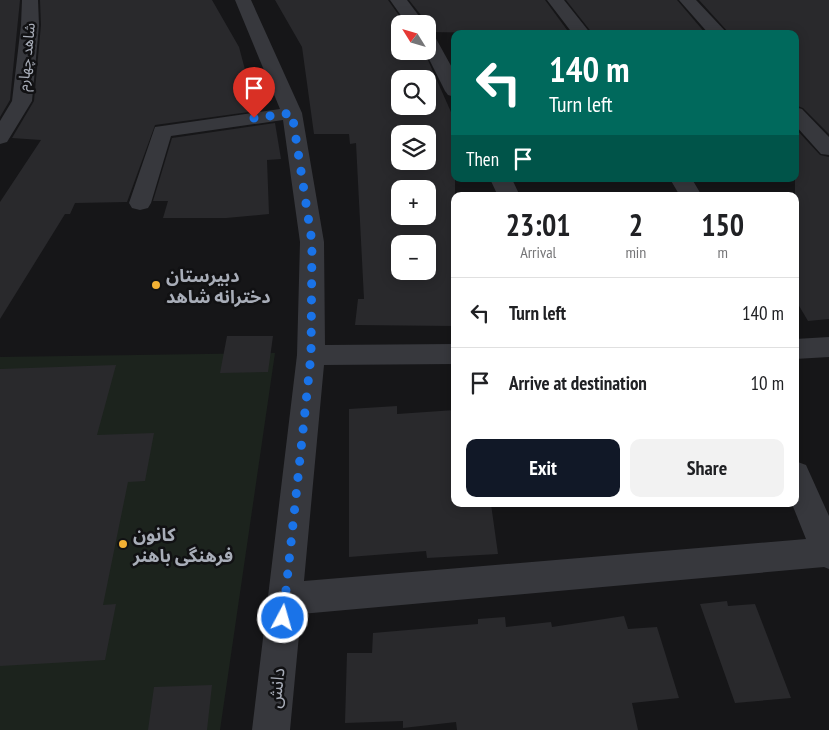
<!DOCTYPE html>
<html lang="en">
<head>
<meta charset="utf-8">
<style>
	:root { --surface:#fff; --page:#f2f2f2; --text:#202124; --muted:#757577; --line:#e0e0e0; --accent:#111827 }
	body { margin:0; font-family:"PT Sans Narrow","Noto Sans Arabic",sans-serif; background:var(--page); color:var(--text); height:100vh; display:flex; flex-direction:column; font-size:19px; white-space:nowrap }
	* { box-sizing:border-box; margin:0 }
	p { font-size:16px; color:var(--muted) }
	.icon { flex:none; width:28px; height:28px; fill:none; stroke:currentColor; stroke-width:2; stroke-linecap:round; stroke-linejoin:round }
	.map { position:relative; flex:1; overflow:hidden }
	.details { position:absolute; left:451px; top:192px; width:348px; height:315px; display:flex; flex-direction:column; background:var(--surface); border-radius:10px; box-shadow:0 2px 12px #0003 }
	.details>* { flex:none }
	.top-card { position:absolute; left:451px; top:30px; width:348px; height:152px; border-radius:10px; box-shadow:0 2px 12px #0003; background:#00695c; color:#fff; overflow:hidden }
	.needle { width:32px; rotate:307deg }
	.tools { position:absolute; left:391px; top:15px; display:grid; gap:10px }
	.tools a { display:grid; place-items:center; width:45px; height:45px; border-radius:10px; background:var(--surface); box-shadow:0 2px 12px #0003; font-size:25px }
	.pin { position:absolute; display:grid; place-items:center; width:42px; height:42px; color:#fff; margin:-51px -21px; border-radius:50% 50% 50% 0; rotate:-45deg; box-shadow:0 0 5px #0007 }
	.pin .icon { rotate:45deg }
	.me { position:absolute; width:55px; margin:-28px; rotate:6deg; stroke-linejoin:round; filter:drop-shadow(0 0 4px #0008) }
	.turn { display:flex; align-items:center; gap:18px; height:105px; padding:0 15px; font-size:22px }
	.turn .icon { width:65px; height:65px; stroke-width:2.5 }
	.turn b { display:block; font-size:35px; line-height:42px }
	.then { display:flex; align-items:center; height:48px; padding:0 15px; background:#0003; gap:10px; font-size:19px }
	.eta { display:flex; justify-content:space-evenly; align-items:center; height:85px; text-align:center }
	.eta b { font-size:30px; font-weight:700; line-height:35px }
	.button { display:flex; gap:10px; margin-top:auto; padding:10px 15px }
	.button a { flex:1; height:58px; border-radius:10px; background:var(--accent); color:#fff; font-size:20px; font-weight:700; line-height:58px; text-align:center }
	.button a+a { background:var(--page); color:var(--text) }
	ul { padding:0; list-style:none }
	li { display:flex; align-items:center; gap:15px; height:70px; padding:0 15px; border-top:1px solid var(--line) }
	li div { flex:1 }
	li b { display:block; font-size:19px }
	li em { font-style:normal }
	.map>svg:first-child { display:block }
</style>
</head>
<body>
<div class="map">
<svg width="829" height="730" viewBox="0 0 829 730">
	<rect width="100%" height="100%" fill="#161618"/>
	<path fill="#1c231d" d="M275,353L220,730H0V357Z"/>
	<path fill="#29292c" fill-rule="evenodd" d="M0,0H20L10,100L0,117Z
		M40,0H212L239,47L256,111L155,125L127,202L75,203L70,214H65L0,319V202L41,140L12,138L34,101L41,25Z
		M275,0H388L405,24H400V51H421L427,58L455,121V326L355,325L358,299H364L356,143L350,144L349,134H314L302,47ZM400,79H428V106H400ZM400,134H428V161H400ZM400,189H428V216H400ZM400,244H428V271H400Z
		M409,0H545L570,34L428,32V24Z
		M566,0H677L706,34H593Z
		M699,0H829V134L803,108L795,105V34H730Z
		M275,123L281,159L267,160L269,214L226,218H163L168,201H153L172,138Z
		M795,128L820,155L829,157V319L808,321L795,299Z
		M227,336H273L268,372L220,373Z
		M116,365L97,435L154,433L145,481L128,482L103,605L116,604L105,660L0,666V369Z
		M397,406V414L455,410V504H491L498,554L427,558L426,551L349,557V409Z
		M727,601L728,606L755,604L791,698L735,703L700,604Z
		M624,616L628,629L657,627L679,698L632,703L638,730H457L456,722L403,728V721L345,723L347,653H372L373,633L478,624V619L505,617L506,627L551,622L552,627Z
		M212,685L207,730H148L154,687Z"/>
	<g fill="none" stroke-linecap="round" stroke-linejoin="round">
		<path fill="#37383d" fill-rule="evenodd" d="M22,0H38L39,25L32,101L7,142L0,144V121L12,101L21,25Z
			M235,0H251L302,113L324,242L325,345L455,344V364L324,365L304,581L806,539L792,504H795V461L806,465L829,516V569L824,567L301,614L290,730H252L297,355L300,242L283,120L171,136L151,203L148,208L140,210L132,208L129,203L155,127L280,109Z
			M390,0H407L425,24H407Z
			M547,0H564L591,34H573Z
			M679,0H696L728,34H709Z
			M428,34L434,35L455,73V97L448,95L445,91L425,51H428Z
			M795,107L802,109L829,137V155L821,154L795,125Z
			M490,179H512L520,196H498Z
			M670,179H692L702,196H680Z
			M829,337V357L795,359V339Z"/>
	</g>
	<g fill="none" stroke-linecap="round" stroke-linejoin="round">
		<path stroke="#1a73e8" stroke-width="9" stroke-dasharray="0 16.2" d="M254,118L292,113L312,242L311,355L283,618"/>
	</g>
	<g fill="#f2b134" stroke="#111113" stroke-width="2">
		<circle cx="156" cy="285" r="5"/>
		<circle cx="123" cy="544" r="5"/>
	</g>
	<g text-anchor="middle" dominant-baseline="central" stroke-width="5" stroke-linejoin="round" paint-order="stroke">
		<g font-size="15" fill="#a8adb8" stroke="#111113">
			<text transform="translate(26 57) rotate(-84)">شاهد چهارم</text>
		</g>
		<g font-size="18" font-weight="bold" fill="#a8adb8" stroke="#111113" text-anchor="start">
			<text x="166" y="275">دبیرستان<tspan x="166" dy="21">دخترانه شاهد</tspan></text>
			<text x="133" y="534">کانون<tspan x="133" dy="21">فرهنگی باهنر</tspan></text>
		</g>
		<g font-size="18" fill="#a8adb8" stroke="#111113">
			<text transform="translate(276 688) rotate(-84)">دانش</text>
		</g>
	</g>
</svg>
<div class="tools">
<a><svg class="needle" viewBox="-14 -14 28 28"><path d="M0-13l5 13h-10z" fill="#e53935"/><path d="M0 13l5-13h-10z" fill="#757577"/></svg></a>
<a><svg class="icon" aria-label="search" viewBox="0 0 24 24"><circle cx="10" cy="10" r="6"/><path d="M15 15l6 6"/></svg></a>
<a><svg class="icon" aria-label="layers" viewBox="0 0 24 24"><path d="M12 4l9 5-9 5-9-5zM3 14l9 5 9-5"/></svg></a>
<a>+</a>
<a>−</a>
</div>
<div class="pin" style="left:254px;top:118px;background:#d93025"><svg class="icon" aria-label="arrive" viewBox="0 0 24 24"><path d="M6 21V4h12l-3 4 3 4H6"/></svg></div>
<svg class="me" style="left:283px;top:618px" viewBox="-20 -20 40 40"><circle r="17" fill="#1a73e8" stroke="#fff" stroke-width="3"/><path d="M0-11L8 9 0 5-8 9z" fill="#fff"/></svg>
<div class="top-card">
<div class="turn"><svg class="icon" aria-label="left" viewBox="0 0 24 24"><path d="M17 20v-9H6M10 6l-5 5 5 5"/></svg><div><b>140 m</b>Turn left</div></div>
<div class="then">Then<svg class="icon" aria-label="arrive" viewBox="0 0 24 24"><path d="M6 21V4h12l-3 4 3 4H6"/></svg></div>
</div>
<section class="details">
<div class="eta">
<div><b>23:01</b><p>Arrival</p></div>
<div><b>2</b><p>min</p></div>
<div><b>150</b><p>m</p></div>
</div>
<ul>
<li><svg class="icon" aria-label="left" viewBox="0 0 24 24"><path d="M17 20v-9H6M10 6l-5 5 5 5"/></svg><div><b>Turn left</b></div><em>140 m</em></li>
<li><svg class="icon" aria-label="arrive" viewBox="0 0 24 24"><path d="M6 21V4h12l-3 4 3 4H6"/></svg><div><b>Arrive at destination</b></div><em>10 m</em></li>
</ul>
<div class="button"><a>Exit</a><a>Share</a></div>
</section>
</div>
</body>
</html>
